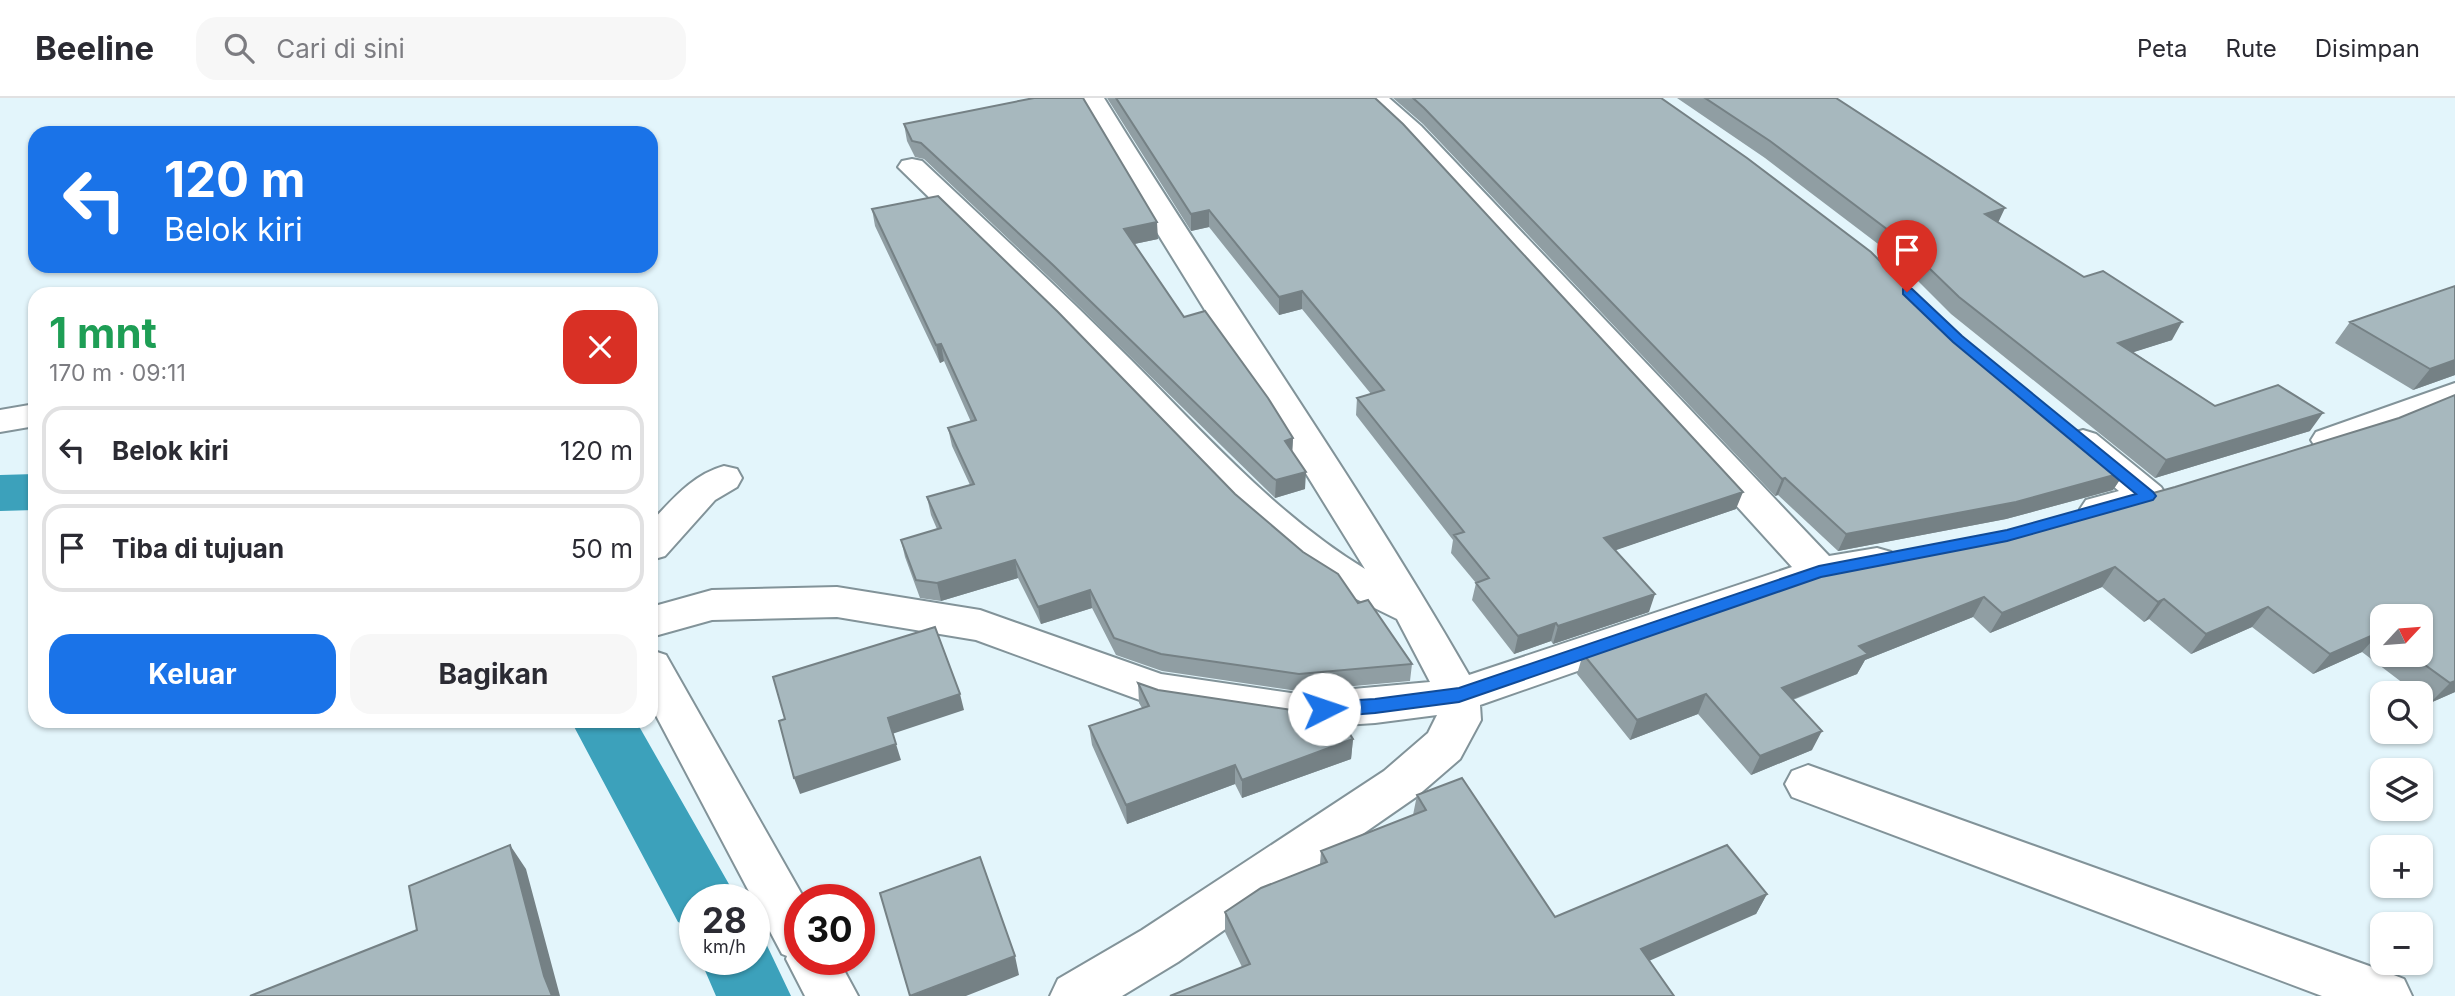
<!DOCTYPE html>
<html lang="id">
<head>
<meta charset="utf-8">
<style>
	:root { --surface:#fff; --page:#f7f7f7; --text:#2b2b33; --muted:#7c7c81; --line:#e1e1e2; --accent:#1a73e8 }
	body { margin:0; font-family:Inter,sans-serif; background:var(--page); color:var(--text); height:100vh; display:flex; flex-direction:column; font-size:26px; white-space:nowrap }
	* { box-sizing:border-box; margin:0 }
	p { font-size:23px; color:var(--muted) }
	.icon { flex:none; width:38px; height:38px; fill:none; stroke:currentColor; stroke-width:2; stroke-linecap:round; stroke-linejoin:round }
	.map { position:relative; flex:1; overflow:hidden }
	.drawer { position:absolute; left:28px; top:189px; width:630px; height:441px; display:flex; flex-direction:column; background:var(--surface); border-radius:21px; box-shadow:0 2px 5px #0004 }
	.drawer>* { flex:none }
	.top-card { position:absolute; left:28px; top:28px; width:630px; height:147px; border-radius:21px; box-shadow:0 2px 5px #0004; background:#1a73e8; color:#fff; overflow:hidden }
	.needle { width:46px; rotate:64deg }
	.tools { position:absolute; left:2370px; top:506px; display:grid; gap:14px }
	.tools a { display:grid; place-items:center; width:63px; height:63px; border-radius:14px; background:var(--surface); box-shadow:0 2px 5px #0004; font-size:35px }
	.speed { position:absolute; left:679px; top:786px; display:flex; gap:14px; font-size:35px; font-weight:700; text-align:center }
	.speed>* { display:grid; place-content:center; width:91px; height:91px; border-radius:50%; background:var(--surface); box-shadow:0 2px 5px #0004; line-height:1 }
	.speed small { font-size:18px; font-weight:400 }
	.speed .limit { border:10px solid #d22; background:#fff; color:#111 }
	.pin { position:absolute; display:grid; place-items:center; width:60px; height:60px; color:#fff; margin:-72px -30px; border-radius:50% 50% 50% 0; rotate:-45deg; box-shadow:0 0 7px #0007 }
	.pin .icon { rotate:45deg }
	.me { position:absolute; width:77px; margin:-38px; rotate:86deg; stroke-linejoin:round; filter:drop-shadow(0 0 5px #0008) }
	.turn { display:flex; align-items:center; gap:24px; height:147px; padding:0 21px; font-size:32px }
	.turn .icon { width:91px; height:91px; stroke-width:2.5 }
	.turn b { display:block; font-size:49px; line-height:60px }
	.round { display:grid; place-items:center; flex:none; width:74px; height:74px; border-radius:21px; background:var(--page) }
	.summary { display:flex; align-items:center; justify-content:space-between; height:119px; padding:0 21px }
	h1 { font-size:42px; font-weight:700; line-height:52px; color:#1e9e55 }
	.cta { display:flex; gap:14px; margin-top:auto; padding:14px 21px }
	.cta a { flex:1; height:80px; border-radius:21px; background:var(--accent); color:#fff; font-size:28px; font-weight:700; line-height:80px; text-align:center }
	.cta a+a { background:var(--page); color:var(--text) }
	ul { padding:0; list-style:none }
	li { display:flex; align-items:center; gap:21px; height:88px; margin:0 14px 10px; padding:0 7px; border:4px solid var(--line); border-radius:21px }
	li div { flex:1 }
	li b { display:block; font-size:26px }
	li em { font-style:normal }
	header { display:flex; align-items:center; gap:42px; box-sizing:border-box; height:98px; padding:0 35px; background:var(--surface); border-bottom:2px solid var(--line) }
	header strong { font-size:33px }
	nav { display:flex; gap:38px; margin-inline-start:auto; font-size:24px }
	.search { width:490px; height:63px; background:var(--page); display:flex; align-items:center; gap:18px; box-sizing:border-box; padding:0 24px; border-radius:21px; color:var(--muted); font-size:26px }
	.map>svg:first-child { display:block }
</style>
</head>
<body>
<header>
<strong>Beeline</strong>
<div class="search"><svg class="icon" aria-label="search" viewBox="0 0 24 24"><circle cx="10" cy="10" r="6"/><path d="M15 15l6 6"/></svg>Cari di sini</div>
<nav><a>Peta</a><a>Rute</a><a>Disimpan</a></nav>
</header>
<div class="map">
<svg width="2455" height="898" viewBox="0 0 2455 898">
	<rect width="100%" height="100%" fill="#e3f5fb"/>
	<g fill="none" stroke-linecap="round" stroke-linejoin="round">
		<path fill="#3ca1bb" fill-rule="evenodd" d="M35,376V412L0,413V377Z
			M571,623H636L738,802H695V830L678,824Z
			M754,834L762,837L791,898H716L700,861H754Z"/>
		<defs>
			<path id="minor" d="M1078,0H1104C1223,194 1356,380 1469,577L1792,469L1403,40L1361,0H1389L1421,28L1829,458L1877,450L1891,454L1896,464L1891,474L1824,487L1480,607L1481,622L1460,661L1416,699L1178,864L1122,898H1050L1058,881L1142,832L1384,673L1428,635L1437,617L1375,625L1298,630L1159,609L976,542L837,519L712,522L651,539V509L712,492L837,489L980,512L1161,576L1298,596L1430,584L1397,521L1346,496L1304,470L1237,412L1062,229L898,69L902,63L912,61L922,63C992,129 1063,194 1131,262C1205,336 1275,416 1365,471L1145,115Z
				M2455,285V308C2423,321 2347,358 2316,350L2311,342L2316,334Z
				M35,306V328L0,334V312Z
				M2083,332L2096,336L2161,389L2167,398L2161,407L2099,424L2086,420L2080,411L2086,402L2119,393L2070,352L2065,344L2070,336Z
				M724,368L737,371L742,380L737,389L715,402L665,458L651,462V424C673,401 692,377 724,368Z
				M651,552L666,557L805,802H800V861H838L858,898H805L786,861L787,858L782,856L651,608Z
				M1808,667L2386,874L2404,881L2412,898H2322L1792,699L1785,686L1792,673Z"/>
		</defs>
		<use href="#minor" stroke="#829399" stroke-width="4"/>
		<use href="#minor" fill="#fff" fill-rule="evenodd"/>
	</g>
	<path fill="#909ea3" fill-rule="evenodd" d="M1028,0H1083L1158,141L1134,146L1184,219L1293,340L1292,354L1305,391L1275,400L1273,398L1055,185L924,61L915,59L907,43L904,26L1029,1Z
		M1107,0H1375L1736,411L1615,452L1649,514L1553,546L1551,543L1514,556L1472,502L1476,485L1451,455L1453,442L1356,317L1357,300L1371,296L1302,211L1279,217L1209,129L1191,133Z
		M1393,0H1661L1933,217L2125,374L2113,392L2006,421L1838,453L1778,397L1775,398L1423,26Z
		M1677,0H1836L1998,124L2172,242L2133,254L2215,308L2310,333L2155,380L1951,216L1890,155L1765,60Z
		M872,111L1235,396L1358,505L1412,566L1410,583L1298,593L1162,573L1116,557L1092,510L1041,526L1018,480L941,503L920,500L905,459L901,442L937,431L931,417L927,399L970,387L952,348L948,330L971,324L944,263L940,265L875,128Z
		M2350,224L2455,277L2413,292L2335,245Z
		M2399,320L2455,594L2430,605L2420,598V595H2416L2362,554L2313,576L2252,529L2191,556L2149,521L2144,524L2102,489L1990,535L1973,519L1865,562L1857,576L1793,602L1812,652L1751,677L1698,616L1630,642L1577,576L1583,556L2175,389ZM2382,518L2420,556H2382Z
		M1138,585L1158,592L1353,641L1351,661L1242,700L1235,686L1127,726L1092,647L1089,628L1142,610L1139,605Z
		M1417,697L1555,819L1767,796L1756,816L1242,869L1225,834V814L1320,766L1321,753L1413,717Z"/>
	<path fill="#758185" d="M2005,110L1997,127L1985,116Z
		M1209,112V129L1191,133V116Z
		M1157,124L1158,141L1125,148L1124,131Z
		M1302,193V211L1279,217V199Z
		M2182,224L2172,242L2109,262L2118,245Z
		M941,246L944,263L940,265L936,247Z
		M2455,262V277L2413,292L2430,271Z
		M2323,315L2310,333L2155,380L2166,362Z
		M1293,340L1292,358L1285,343Z
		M1306,374L1305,391L1275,400L1276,382Z
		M2125,374L2113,392L2006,421L1838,453L1846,436Z
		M1785,380L1778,397L1775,398L1782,381Z
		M1743,394L1736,411L1599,458L1604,440Z
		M1015,462L1018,480L941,503L937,485Z
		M2115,469L2102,489L1990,535L2002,515Z
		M1090,492L1092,510L1041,526L1038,509Z
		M1655,496L1649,514L1553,546L1558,528Z
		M1984,499L1973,519L1865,562L1857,576L1773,609L1782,590L1859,548Z
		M2164,501L2149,521L2144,524L2158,504Z
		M2268,509L2252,529L2191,556L2206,536Z
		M1556,525L1551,543L1514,556L1518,538Z
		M2380,534L2362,554L2313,576L2330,556Z
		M2455,583V594L2430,605L2450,585Z
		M960,596L964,612L892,636L888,620Z
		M1706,596L1698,616L1630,642L1637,622Z
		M1822,633L1812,652L1751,677L1760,658Z
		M1353,641L1351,661L1242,700V682Z
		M896,646L901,662L800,696L794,680Z
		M1235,667V686L1127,726L1126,707Z
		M510,747L526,771L560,898H552L544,878Z
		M1767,796L1756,816L1633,870L1641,851Z
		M1015,858L1019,877L966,898H911Z"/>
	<path fill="#a7b8be" stroke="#758185" stroke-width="2" d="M1034,0H1083L1157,124L1124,131L1184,219L1205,213L1268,300L1293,340L1285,343L1306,374L1276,382L1273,380L1053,167L921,45L912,43L904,26Z
		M1116,0H1375L1403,26L1743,394L1604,440L1655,496L1558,528L1556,525L1518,538L1476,485L1489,480L1454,437L1464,434L1357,300L1384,292L1302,193L1279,199L1209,112L1191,116Z
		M1413,0H1661L1747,60L1871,154L1933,217L2125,374L2016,404L1846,436L1785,380L1782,381L1424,10Z
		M1705,0H1836L2005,110L1985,116L2084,179L2103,173L2182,224L2118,245L2215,308L2278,287L2323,315L2166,362L1959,199L1896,138L1770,43Z
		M938,98L1058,214L1235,396L1303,454L1338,476L1358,505L1368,502L1412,566L1299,576L1161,556L1114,540L1090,492L1038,509L1015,462L937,485L916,482L901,442L941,430L927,399L974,386L948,330L976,322L941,246L936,247L872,111Z
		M2455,188V262L2430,271L2350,224Z
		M2455,297V583L2450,585L2410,556H2420V518H2382V536L2380,534L2330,556L2268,509L2206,536L2164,501L2158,504L2115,469L2002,515L1984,499L1859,548L1868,556L1782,590L1822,633L1760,658L1706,596L1637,622L1583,556L1835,469L2019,432L2175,389L2399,320Z
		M935,529L960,596L888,620L896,646L794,680L779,623L785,621L773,579Z
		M1138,585L1158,592L1299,613L1334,611L1353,641L1242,682L1235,667L1126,707L1089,628L1149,608Z
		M1462,680L1555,819L1727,747L1767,796L1641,851L1674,898H1170L1250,866L1225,814L1261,790L1327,764L1321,753L1426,712L1417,697Z
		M510,747L544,878L552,898H250L417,832L409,788Z
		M980,759L1015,858L910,898L880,795Z"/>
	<path fill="#1a73e8" stroke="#114b97" stroke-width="2" d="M1907,190L1912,191L1962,238L2153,394L2156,398L2153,402L2007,443L1821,479L1459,604L1375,615L1324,619L1317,616L1315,611L1317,606L1324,604L1375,601L1459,590L1819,468L2007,432L2136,396L1953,244L1903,196V191Z"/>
</svg>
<div class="tools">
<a><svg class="needle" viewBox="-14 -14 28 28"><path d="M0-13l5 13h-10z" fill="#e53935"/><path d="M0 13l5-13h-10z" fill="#7c7c81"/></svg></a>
<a><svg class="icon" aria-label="search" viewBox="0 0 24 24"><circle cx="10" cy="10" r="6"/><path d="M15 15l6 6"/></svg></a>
<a><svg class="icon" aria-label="layers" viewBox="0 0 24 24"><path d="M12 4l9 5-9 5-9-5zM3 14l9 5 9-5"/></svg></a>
<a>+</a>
<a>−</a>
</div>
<div class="speed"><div>28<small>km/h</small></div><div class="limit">30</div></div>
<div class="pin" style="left:1907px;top:194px;background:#d93025"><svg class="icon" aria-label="arrive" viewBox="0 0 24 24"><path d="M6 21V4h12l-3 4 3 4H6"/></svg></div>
<svg class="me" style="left:1324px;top:611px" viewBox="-20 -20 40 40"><circle r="19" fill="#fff"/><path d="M0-13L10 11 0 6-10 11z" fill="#1a73e8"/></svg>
<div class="top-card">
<div class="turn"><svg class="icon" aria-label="left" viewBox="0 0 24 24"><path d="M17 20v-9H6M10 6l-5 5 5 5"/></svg><div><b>120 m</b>Belok kiri</div></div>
</div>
<section class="drawer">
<div class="summary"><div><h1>1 mnt</h1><p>170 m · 09:11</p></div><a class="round" style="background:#d93025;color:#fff"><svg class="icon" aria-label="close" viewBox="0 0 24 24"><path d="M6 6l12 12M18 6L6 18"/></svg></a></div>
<ul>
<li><svg class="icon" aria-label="left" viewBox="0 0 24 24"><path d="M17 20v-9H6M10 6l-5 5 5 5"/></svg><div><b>Belok kiri</b></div><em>120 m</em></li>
<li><svg class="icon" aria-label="arrive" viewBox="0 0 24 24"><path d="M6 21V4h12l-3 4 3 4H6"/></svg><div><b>Tiba di tujuan</b></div><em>50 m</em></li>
</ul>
<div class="cta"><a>Keluar</a><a>Bagikan</a></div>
</section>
</div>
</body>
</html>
